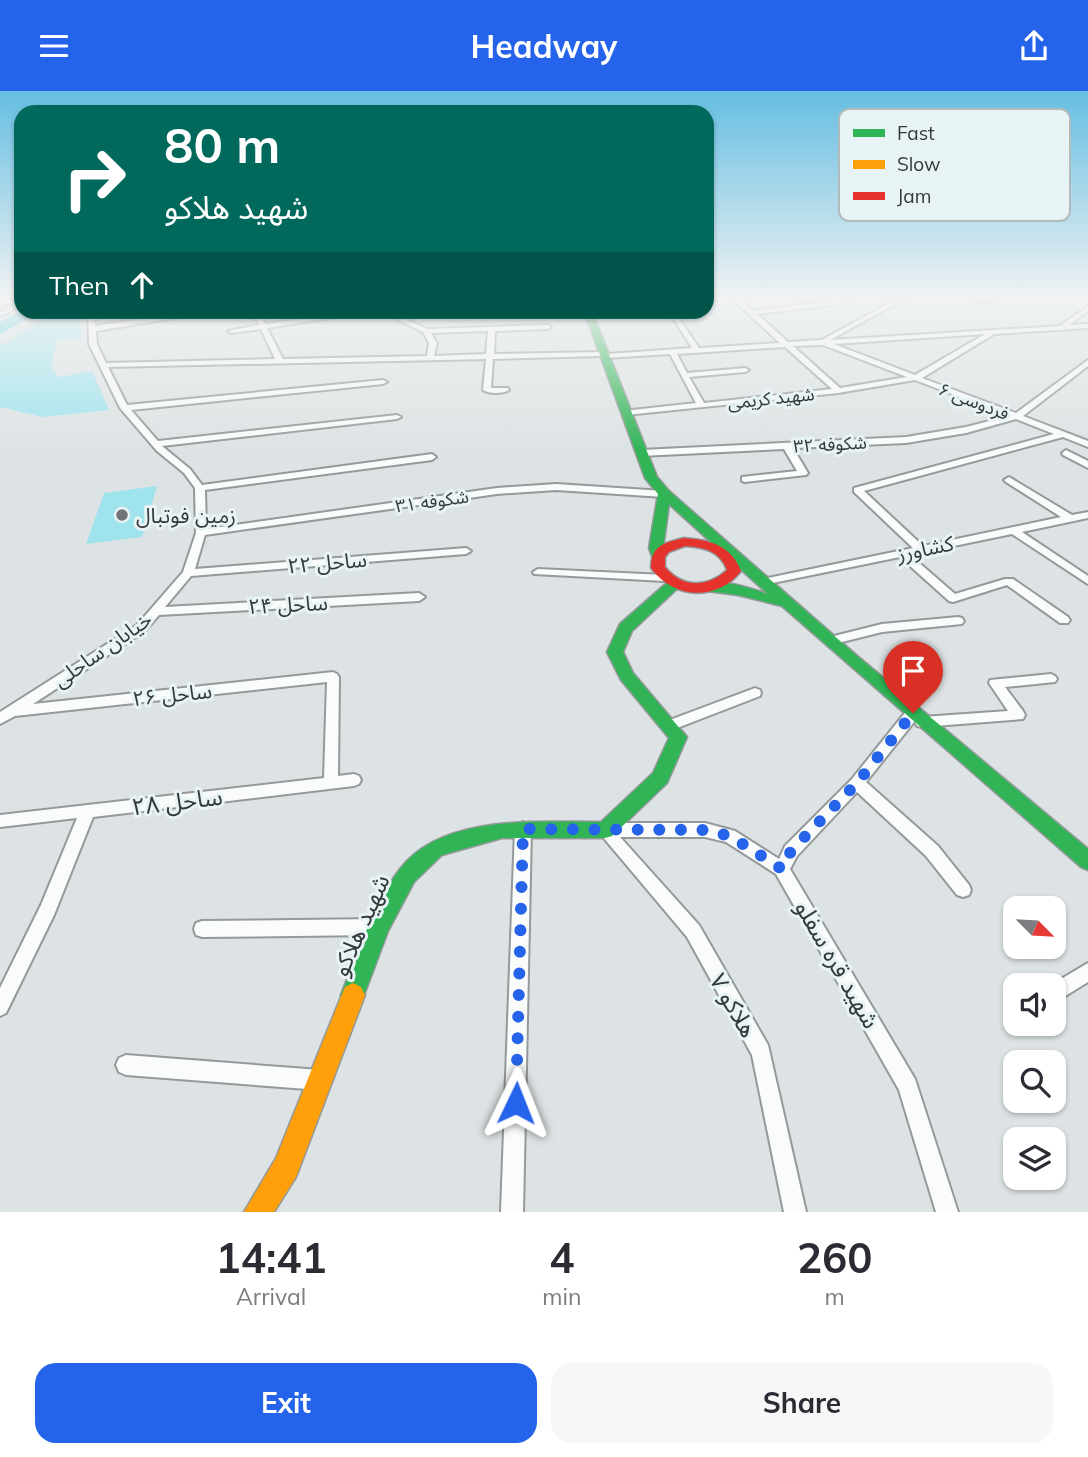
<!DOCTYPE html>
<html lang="en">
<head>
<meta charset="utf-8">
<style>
	:root { --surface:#fff; --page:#f7f7f7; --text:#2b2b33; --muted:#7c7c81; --accent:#2563eb }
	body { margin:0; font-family:Mulish,"Noto Sans Arabic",sans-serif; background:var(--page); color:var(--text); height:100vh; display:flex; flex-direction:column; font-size:26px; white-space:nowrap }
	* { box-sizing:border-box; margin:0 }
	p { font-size:23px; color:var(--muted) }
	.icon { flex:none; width:38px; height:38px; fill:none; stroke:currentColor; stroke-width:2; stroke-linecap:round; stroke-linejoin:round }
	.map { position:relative; height:1121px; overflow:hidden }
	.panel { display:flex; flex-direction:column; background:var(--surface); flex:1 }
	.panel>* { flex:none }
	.top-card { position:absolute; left:14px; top:14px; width:700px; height:214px; border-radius:21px; box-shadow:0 2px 5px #0004; background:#00695c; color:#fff; overflow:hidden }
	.needle { width:46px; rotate:114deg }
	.controls { position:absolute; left:1003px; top:805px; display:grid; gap:14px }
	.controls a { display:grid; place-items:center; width:63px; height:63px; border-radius:14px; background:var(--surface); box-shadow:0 2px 5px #0004; font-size:35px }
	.pin { position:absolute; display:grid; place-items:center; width:60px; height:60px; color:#fff; margin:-72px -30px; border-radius:50% 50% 50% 0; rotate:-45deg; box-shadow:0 0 7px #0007 }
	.pin .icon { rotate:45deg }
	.me { position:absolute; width:77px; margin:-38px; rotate:2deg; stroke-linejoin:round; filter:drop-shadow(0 0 5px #0008) }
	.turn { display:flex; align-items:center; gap:24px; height:147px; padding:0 35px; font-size:32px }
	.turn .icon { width:91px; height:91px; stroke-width:2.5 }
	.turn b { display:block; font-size:49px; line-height:60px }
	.then { display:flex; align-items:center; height:66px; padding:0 35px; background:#0003; gap:14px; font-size:26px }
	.eta { display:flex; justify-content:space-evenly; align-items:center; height:119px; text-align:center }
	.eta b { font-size:42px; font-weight:700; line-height:49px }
	.cta { display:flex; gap:14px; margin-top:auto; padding:14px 35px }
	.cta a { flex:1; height:80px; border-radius:21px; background:var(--accent); color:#fff; font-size:28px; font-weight:700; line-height:80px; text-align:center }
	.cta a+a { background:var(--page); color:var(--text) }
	header { display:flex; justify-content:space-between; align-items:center; height:91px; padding:0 35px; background:var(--accent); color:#fff; font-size:32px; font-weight:700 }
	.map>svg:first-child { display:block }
</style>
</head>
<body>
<header><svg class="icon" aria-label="menu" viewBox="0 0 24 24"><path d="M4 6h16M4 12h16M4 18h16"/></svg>Headway<svg class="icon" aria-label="share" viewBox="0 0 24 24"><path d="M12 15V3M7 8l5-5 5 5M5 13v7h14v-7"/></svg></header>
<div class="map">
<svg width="1088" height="1121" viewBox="0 0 1088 1121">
	<rect width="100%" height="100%" fill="#dde3e4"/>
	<path fill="#9fe4ec" d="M57,221H79L82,247L57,249L51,277L59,286L92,280L109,319L43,326L0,316V255Z
		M157,395L142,446L86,453L104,402Z"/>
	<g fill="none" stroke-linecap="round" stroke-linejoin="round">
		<path fill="#42cdda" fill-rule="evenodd" d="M21,220H42L0,243V231Z"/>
		<defs>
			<path id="street" d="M728,204H735L753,220L840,209L854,204H863L841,213L757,223L788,251L822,249L904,204H912L830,249L1060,235L1088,215V220L1069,234L1088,233V237L994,243L922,287L1016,322L1088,269V275L1023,325L1088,350V356L1063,346L864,400L923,455L1061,426L1006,391L1004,389L1009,386L1072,424L1088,421V427L1022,441L1088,485V493L1012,443L910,464L955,503L1005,488H1013L1068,526L1070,529L1068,532H1060L1007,494L953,511L949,510L900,466L763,494L757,491L763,488L913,457L854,401V397L1054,343L1016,328L966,342L906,352L793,357L808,382L806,384L745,391L742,390V386L797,380L784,358L641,365L637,362L641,359L906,346L966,336L1009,325L915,289L838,302L626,324H623V320L696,312L670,263L605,267L602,265L493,268L491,297H508L509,299C503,303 489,303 483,299L486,268L108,276L127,314L383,289L387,291L383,293L131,319L158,350L397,324L401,326L397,328L162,355L190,378L202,394L432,363L436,366L432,369L205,399L206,438L497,397L556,393L664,400L669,403L664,406L556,399L497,403L205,444L195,478L466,457L471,460L466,463L191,485L165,516L419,502L425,506L419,510L159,524L145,540L33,613L333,581L337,583L339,586L338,685L354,683L359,685L361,689L359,693L354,695L93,726L54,824L6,922L0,925V897L41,814L77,727L0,736V724L324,687L327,591L15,625L0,633V621L137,534L183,481L196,442L195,397L184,382L157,360L120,317L89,253L88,220H94L95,235L196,220H216L96,240L97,253L106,272L275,268L261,238L231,242L228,240L259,234L252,220H259L265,233L340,223L343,225L267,237L283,268L427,265L429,252L423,241L396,228V226L398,225L427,238L548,234L551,236L548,238L495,240L494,263L604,261L607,263L692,257L673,227L676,225L678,226L699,257L780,252ZM488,240L486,263L434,265L437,252L431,242ZM985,243L915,284L834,253ZM823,254L907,286L840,297L793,255ZM785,256L832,298L704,312L689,286L745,281L749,279L745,277L687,282L677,263Z
				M960,204H971L987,208L993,204H1000L988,212Z
				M21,206V210L0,214V210Z
				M21,211V215L0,225V221Z
				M1066,359L1088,370V377L1063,364L1062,362Z
				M538,478L665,484L671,487L665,490L534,483L533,481Z
				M958,526L962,527L964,530L962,533L882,541L830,554L824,550L826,547L882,533Z
				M1051,583L1055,585L1057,588L1055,591L1005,596L1023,620L1025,624L1023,628L922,636L917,635L915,631L917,627L922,626L1008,620L989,592L990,589Z
				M755,597L760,599L761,602L760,605L672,639L667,638L665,634L667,630Z
				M913,617L918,618L920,622L918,626L866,691L938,755L969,794L971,799L969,804L963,806L957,804L926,765L857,701L797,765L790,778L915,988L958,1121H936L899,999L776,783L726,751L705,746H620L699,834L768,954L806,1121H784L752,964L687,846L597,739L600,734L605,732H705L735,740L779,768L785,755L852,688L908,618Z
				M523,731L528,733L531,738L523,1121H501L515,738L518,733Z
				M379,828L385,830L387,836L385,842L379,844L202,846L196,844L194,838L196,832L202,830Z
				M1088,872V891L1054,912V894H1051Z
				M126,964L320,979L327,982L330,989L327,996L320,999L126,984L119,981L116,974L119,967Z"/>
			<path id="fast" d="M584,220H592L657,386L669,400L856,564L1088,758V779L1081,776L782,515L738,504L707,500L705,497C719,485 751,498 768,503L669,413L663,457L665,465L658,469L653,468L649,457L658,403L645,387Z
				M674,488L681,493L679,496L632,540L623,561L633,582L687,646L667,692L612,745L605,747H502L442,764L414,791L388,840L361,912L353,916L345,912L341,904C356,866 375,810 400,778C442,723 538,731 601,731L653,682L669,647L621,589L607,561L620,533L669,490Z"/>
			<path id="slow" d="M353,892L361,896L365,904L296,1086L274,1121H244L276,1067L345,896Z"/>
			<path id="jam" d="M684,447C710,449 731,454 741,480C717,511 673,508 651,477C651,454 664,452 684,447ZM685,455C704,456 720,460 727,479C707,497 682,497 665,476V466L669,461Z"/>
		</defs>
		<use href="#street" stroke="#949999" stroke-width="4"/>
		<use href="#fast" stroke="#949999" stroke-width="3"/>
		<use href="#slow" stroke="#949999" stroke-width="3"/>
		<use href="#jam" stroke="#949999" stroke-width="3"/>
		<use href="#street" fill="#fafbfb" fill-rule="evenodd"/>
		<use href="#fast" fill="#30b455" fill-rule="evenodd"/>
		<use href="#slow" fill="#ff9f0a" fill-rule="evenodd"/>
		<use href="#jam" fill="#e5322d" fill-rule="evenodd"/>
	</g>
	<linearGradient id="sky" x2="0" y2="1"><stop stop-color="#65bee2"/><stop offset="0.57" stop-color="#f0f2f3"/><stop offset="1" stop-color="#f0f2f3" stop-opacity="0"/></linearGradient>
	<rect width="1088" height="361" fill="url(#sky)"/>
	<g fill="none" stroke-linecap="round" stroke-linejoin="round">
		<path stroke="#2563eb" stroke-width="12" stroke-dasharray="0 21.6" d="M516,1012L523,738L705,739L730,745L782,778L791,760L857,692L913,622"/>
	</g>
	<circle fill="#707476" stroke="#e7f3f4" stroke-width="2.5" cx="122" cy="424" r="7"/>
	<g text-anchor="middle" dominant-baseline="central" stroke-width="6" stroke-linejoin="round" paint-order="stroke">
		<g font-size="18" fill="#35393a" stroke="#e7f3f4">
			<text transform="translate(771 307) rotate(-6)">شهید کریمی</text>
			<text transform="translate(974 310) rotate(21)">فردوسی ۶</text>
			<text transform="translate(830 353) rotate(-3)">شکوفه ۳۲</text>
			<text transform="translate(432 410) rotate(-8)">شکوفه ۳۱</text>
		</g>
		<g font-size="21" fill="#35393a" stroke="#e7f3f4" text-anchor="start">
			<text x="136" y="424">زمین فوتبال</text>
		</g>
		<g font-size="21" fill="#35393a" stroke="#e7f3f4">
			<text transform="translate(925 457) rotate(-12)">کشاورز</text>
			<text transform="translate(327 471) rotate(-5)">ساحل ۲۲</text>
			<text transform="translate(288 513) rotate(-3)">ساحل ۲۴</text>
			<text transform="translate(102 558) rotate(-35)">خیابان ساحلی</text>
			<text transform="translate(172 603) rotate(-6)">ساحل ۲۶</text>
		</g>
		<g font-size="24" fill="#35393a" stroke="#e7f3f4">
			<text transform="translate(177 710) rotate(-7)">ساحل ۲۸</text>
			<text transform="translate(360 834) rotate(-66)">شهید هلاکو</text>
			<text transform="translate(838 873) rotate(60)">شهید قره سفلو</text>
			<text transform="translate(734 914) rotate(60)">هلاکو ۷</text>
		</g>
	</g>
	<rect x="839" y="18" width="231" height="112" rx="10" fill="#e7f3f4" stroke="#b2bbbc" stroke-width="2"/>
	<rect x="853" y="38" width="32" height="8" fill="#30b455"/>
	<rect x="853" y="69" width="32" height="9" fill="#ff9f0a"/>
	<rect x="853" y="101" width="32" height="8" fill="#e5322d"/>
	<g font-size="19" fill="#35393a">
		<text x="897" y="49">Fast</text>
		<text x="897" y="80">Slow</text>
		<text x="897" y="112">Jam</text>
	</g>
</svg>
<div class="controls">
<a><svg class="needle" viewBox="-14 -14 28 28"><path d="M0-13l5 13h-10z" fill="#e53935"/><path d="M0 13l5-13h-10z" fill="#7c7c81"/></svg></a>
<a><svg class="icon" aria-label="sound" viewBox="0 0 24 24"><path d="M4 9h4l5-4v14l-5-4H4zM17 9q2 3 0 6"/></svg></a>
<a><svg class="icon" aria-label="search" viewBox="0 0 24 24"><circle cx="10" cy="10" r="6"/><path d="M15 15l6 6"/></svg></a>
<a><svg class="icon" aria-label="layers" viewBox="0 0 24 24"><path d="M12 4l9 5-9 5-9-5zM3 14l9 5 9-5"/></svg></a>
</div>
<div class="pin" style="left:913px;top:622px;background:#d93025"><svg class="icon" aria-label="arrive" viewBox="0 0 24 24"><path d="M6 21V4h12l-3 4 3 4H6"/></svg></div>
<svg class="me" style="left:516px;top:1012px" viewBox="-20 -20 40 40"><path d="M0-17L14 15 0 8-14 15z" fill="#2563eb" stroke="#fff" stroke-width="4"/></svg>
<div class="top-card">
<div class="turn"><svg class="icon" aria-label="right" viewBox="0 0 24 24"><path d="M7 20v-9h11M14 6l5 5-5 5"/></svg><div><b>80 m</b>شهید هلاکو</div></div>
<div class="then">Then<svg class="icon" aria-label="ahead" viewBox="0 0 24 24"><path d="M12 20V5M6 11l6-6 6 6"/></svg></div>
</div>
</div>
<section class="panel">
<div class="eta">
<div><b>14:41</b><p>Arrival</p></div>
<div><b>4</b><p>min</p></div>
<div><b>260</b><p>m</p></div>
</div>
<div class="cta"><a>Exit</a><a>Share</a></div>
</section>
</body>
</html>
